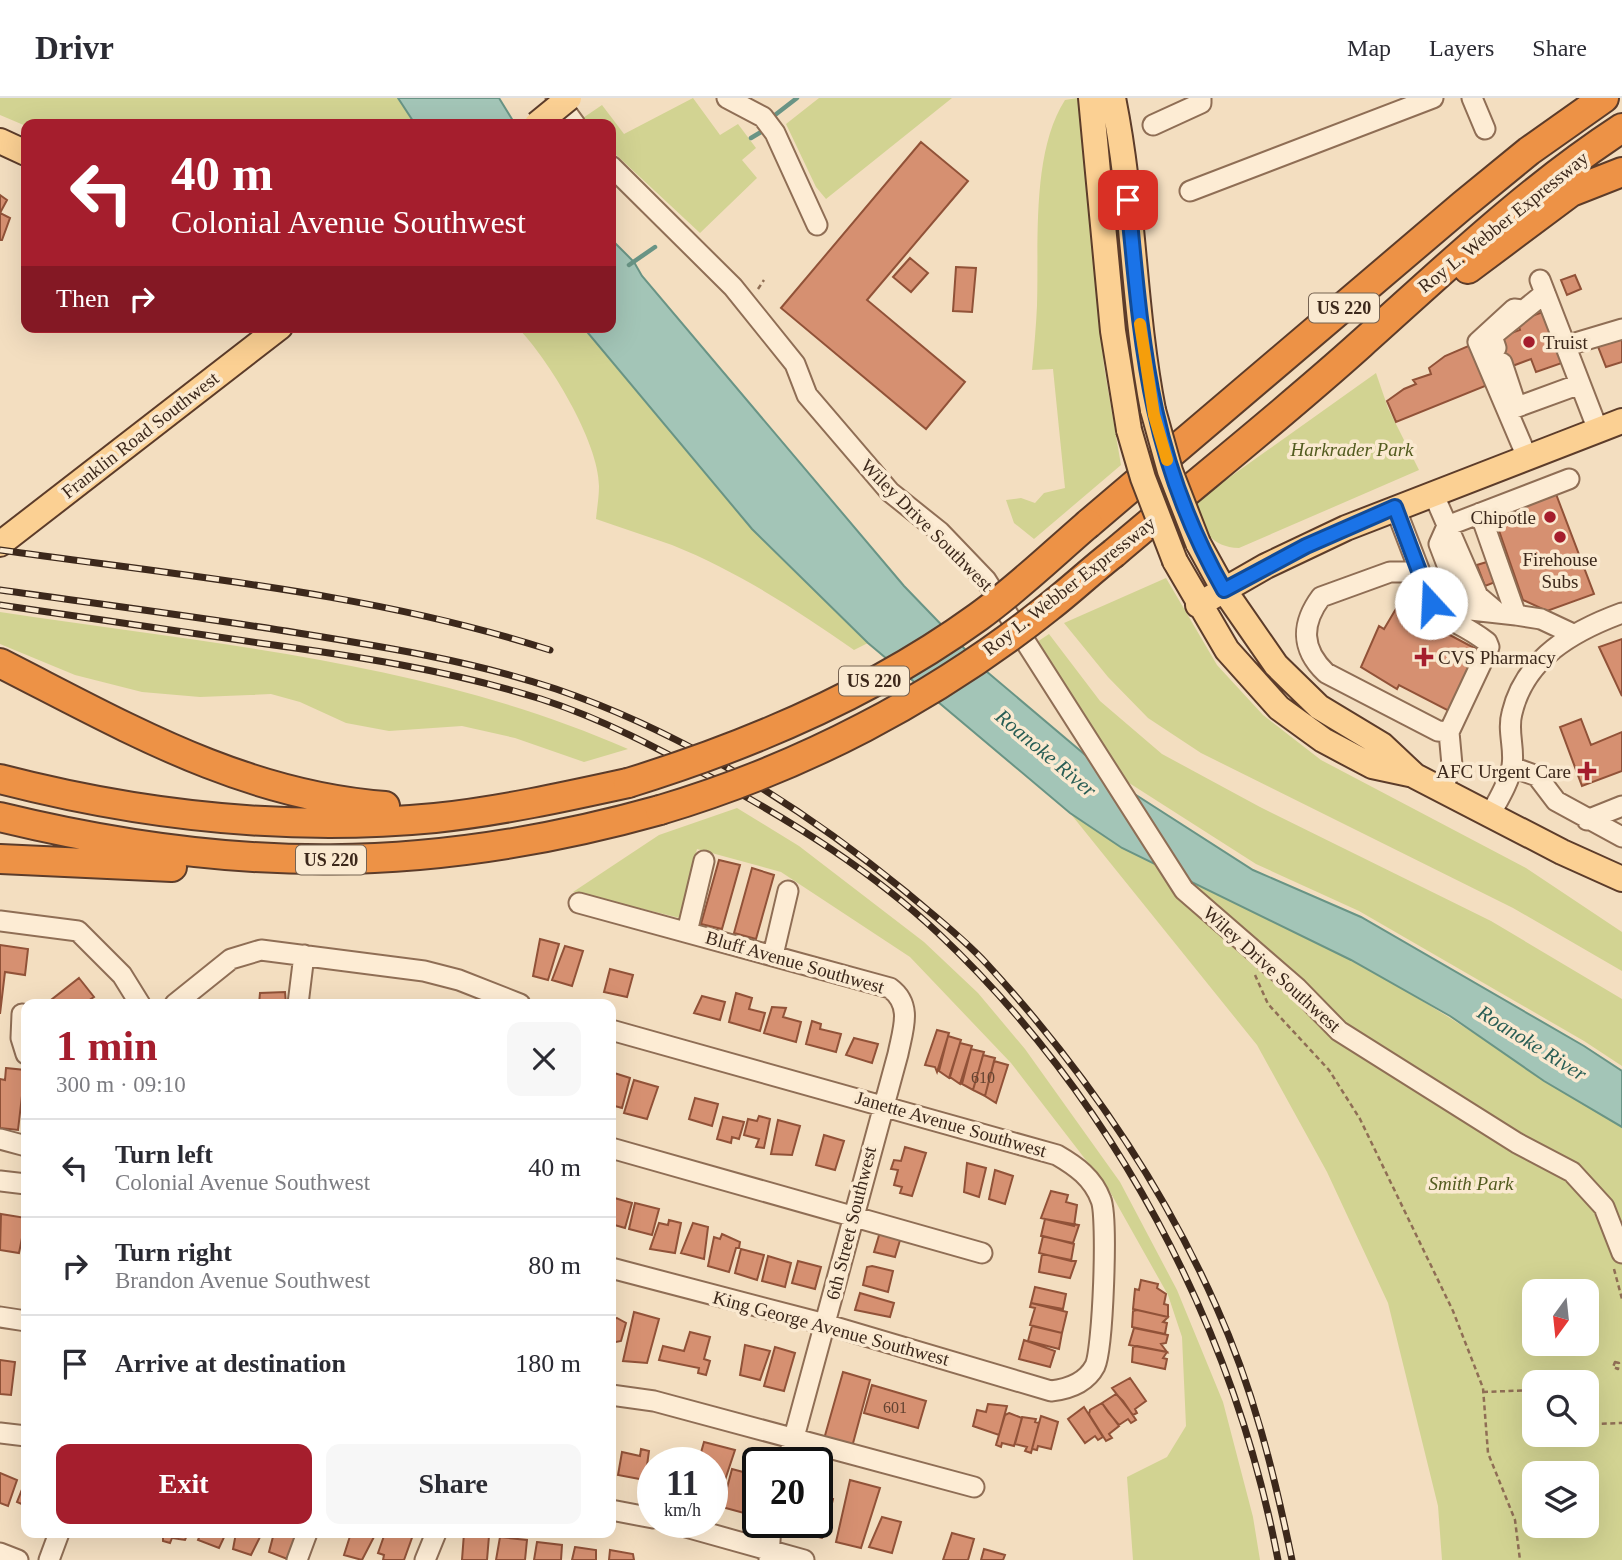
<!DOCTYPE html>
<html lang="en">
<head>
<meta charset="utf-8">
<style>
	:root { --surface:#fff; --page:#f7f7f7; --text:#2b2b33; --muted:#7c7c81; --line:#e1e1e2; --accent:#a51e2d }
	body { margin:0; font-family:Georgia,serif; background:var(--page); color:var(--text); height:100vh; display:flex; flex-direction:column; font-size:26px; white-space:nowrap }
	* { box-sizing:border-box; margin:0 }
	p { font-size:23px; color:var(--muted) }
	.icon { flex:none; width:38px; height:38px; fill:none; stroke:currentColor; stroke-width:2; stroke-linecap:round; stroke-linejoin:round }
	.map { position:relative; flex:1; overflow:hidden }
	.sheet { position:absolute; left:21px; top:901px; width:595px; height:539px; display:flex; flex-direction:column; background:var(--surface); border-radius:14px; box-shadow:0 7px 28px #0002 }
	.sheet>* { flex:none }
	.top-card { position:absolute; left:21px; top:21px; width:595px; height:214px; border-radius:14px; box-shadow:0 7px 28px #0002; background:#a51e2d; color:#fff; overflow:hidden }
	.needle { width:46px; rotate:195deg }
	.fabs { position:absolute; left:1522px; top:1181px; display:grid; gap:14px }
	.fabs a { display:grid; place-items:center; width:77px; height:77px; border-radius:14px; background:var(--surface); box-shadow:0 7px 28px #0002; font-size:35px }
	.speed { position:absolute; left:637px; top:1349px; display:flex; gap:14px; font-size:35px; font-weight:700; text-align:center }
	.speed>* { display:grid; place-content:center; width:91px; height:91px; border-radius:50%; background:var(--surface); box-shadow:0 7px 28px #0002; line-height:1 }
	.speed small { font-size:18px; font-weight:400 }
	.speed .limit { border:4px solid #111; border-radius:10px; background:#fff; color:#111 }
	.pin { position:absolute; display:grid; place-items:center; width:60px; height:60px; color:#fff; margin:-30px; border-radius:14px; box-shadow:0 4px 10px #0006 }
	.me { position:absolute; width:77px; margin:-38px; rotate:340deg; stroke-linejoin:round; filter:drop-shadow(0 0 5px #0008) }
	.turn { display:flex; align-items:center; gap:24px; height:147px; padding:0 35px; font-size:32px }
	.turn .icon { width:91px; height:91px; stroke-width:2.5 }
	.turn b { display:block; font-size:49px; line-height:60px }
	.then { display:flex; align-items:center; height:66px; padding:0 35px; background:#0003; gap:14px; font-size:26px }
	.round { display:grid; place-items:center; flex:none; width:74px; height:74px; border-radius:14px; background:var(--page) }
	.summary { display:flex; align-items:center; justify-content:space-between; height:119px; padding:0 35px }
	h1 { font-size:42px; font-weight:800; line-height:52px; color:var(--accent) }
	.action { display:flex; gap:14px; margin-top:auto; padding:14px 35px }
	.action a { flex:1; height:80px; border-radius:14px; background:var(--accent); color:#fff; font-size:28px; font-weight:800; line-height:80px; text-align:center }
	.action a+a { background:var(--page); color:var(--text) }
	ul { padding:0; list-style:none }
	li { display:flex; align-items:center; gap:21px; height:98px; padding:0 35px; border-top:2px solid var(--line) }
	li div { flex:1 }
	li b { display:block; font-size:26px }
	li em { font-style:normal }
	header { display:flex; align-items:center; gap:42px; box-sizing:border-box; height:98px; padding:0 35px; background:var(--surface); border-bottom:2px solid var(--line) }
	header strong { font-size:33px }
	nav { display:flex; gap:38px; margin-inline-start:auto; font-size:24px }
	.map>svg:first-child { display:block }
</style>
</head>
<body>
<header>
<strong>Drivr</strong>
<nav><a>Map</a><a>Layers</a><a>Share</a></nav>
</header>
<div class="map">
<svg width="1622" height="1462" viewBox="0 0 1622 1462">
	<rect width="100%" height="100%" fill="#f3dec0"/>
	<path fill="#d2d392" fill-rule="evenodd" d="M0,0H398L415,26L26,28L0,17Z
		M693,0L720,37L738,26L756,50L742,62L757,80L700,135L611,52V26H584L580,22L602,7L624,36Z
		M819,0H952L826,101L816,89L786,26Z
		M1078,0L1104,268L1121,367L1034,441L1014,425L1006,402L1021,400L1035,405L1044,395L1065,390L1053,271L1032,272C1034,251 1036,229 1037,208C1039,146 1031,55 1065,2Z
		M517,229H583L752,431L868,545L854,552C797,512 737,473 672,447C647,438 621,430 596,421C597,410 599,399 599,388C599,344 548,260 517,229Z
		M1376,275L1388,310L1419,372L1239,450C1209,449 1203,430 1192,406Z
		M1166,480L1217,567L1263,617L1321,662L1526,770L1622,834V873L1513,810L1201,655L1148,620L1108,579L1064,525Z
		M0,514C211,546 431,564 628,651L584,664L515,640L462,628L389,633L346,625L300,604L271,596L200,599L142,594L75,577L0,546Z
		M1049,536L1100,603L1162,656L1260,709L1491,823L1622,901V968L1584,943L1359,813L1256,766L1126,683L1037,544Z
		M737,710L799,748L924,844L978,895L1025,951L1120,1084L1177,1192L1223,1304L1253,1419L1260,1462H1133L1127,1379L1167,1359L1186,1328L1182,1239L1168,1197L1109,1092L1011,965L910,859L781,774L697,751L680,820L573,794L659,737Z
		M1070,715C1159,774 1257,812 1351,862C1445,912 1531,975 1622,1029V1462H1442L1438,1408L1388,1205L1327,1074L1257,947ZM1535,1194H1587V1246H1535ZM1535,1284H1587V1337H1535ZM1535,1376H1587V1428H1535Z"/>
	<path fill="#a3c5b7" stroke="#699485" stroke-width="2" d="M398,0H499L515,26H415Z
		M611,141L634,164L642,178L904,488L986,573L1122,688L1253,772L1361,819L1584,948L1622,973V1029L1544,983L1450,918L1351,862L1122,750L1070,715L868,545L752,431L583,229H611Z"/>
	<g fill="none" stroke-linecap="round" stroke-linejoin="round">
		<path stroke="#699485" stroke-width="4.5" d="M775,17L797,0
			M751,40L761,34
			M629,167L655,149"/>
	</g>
	<path fill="#d69071" stroke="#915238" stroke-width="2" d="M921,44L968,83L867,202L965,284L926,331L781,210Z
		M0,97L7,102L0,115L10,120L2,142H0Z
		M910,160L928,175L911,194L893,179Z
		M956,169L976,170L972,214L953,213Z
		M1575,177L1581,191L1567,197L1561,182Z
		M1543,214L1562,265L1536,274L1531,261L1507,270L1485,254L1500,239L1520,232L1517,223Z
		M1622,237V264L1606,269L1597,246Z
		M1473,246L1490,286L1396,324L1387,303L1404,291L1416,286L1413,282L1431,276L1429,270L1445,258Z
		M1556,396L1594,496L1547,513L1523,502L1495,421Z
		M1490,463L1498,483L1485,488L1477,467Z
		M1397,509L1480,553L1449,613L1399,587L1397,591L1361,569L1379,528L1384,531Z
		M1622,541V598L1599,549Z
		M1581,621L1591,647L1622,634V673L1582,688L1560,629Z
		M719,762L740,767L722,831L701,826Z
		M752,770L774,777L756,841L734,835Z
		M540,841L559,846L548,882L533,878Z
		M0,847L28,851L25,877L5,874L0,916Z
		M565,848L583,853L572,888L552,882Z
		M610,871L633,877L627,899L604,894Z
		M79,880L94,899L83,906H54L51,902Z
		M285,894L286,906H259L260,895Z
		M736,895L752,900L749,911L765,915L760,933L729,924Z
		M702,898L725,904L720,922L694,915Z
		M772,909L786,910L783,919L801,924L796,944L764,935Z
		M812,923L821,926L820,931L841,936L836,954L806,946Z
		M937,932L949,935L937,974L935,969L925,967Z
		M948,938L961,942L949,980L939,973Z
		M854,940L878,946L872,965L846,957Z
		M960,945L972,948L960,986L950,979Z
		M971,951L984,954L973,992L962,986Z
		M983,957L995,960L985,998L973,992Z
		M994,963L1008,967L996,1005L985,998Z
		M6,970L25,972L18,1032L0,1030V981L5,982Z
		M611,974L630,980L622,1010L611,1007Z
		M634,982L658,989L647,1021L624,1015Z
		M695,1000L718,1006L712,1028L689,1021Z
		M759,1018L770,1021L764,1050L756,1049L759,1041L744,1037L748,1021L757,1023Z
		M723,1019L744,1024L739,1041L732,1039L731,1045L717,1041Z
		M778,1022L800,1028L792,1057L771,1056Z
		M824,1037L844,1043L835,1072L816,1067Z
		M905,1049L926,1055L912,1098L900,1095L902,1089L894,1087L898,1072L891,1071L894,1062L901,1063Z
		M967,1065L986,1070L979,1099L964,1094Z
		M995,1072L1013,1078L1005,1106L989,1101Z
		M1051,1093L1068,1097L1066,1104L1077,1107L1074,1128L1041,1120Z
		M611,1099L632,1105L625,1130L611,1126Z
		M635,1105L659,1111L652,1137L629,1131Z
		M1,1116L26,1120L19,1155L0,1152Z
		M1045,1121L1079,1127L1073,1145L1041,1138Z
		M669,1122L681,1125L675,1155L650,1151L659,1125L668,1127Z
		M693,1125L708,1129L704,1161L681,1155Z
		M880,1134L901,1139L895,1159L874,1154Z
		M722,1136L740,1144L739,1150H736L729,1174L708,1168L714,1139L720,1141Z
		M1043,1138L1074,1146L1071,1163L1039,1155Z
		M741,1151L764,1157L757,1182L735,1175Z
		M1042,1156L1076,1163L1070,1180L1039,1174Z
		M768,1158L791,1165L785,1189L762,1183Z
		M798,1163L821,1169L815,1191L792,1185Z
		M872,1168L893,1173L888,1194L863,1187L867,1169Z
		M1141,1182L1158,1186L1157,1190L1166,1196L1164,1206L1168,1207V1219L1133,1211L1135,1191L1139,1192Z
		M1035,1189L1066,1196L1063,1211L1031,1205Z
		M860,1195L894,1205L890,1219L855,1212Z
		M1031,1205L1067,1214L1062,1235L1030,1227L1035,1210L1030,1209Z
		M1137,1212L1168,1219L1163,1224L1167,1225L1165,1236L1132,1229L1133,1213Z
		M634,1214L659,1221L647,1265L623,1263Z
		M617,1220L626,1225L621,1243L616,1244L611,1240V1221Z
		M1032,1228L1062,1235L1059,1251L1028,1243Z
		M1134,1230L1168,1237L1166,1245L1161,1246L1167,1254L1129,1247Z
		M690,1234L710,1239L704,1261L710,1263L706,1277L698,1275L699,1270L659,1262L663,1248L684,1253Z
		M1024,1242L1055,1253L1050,1269L1019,1261Z
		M745,1247L770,1253L760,1282L740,1277Z
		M1137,1248L1167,1254L1163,1260L1167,1261L1165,1271L1132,1264L1133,1249Z
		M775,1249L795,1255L784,1293L764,1288Z
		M0,1262L15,1264L11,1297L0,1296Z
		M843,1274L870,1282L852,1349L824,1341Z
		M1130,1280L1146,1303L1135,1311L1137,1315L1133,1317L1112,1290Z
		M872,1287L926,1303L918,1330L864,1315Z
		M1116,1296L1123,1303L1136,1322L1131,1325L1128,1321L1119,1327L1108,1314L1102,1305Z
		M1102,1305L1119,1328L1109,1336L1112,1340L1106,1343L1089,1316L1090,1312Z
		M988,1306L1007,1308L999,1337L973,1328L977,1312L986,1314Z
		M1084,1309L1103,1339L1098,1342L1095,1338L1085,1345L1068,1321Z
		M1009,1315L1022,1320L1014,1348L1002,1345L1001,1349L996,1347L1005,1317Z
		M1041,1318L1058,1324L1051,1351L1038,1348L1037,1352L1032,1351Z
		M1022,1319L1036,1321L1035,1324L1039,1325L1031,1355L1025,1353L1027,1349L1015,1346Z
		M1535,1337H1560V1345H1535Z
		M704,1344L735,1352L718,1403L712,1402V1365H698Z
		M641,1351L649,1353L645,1382L618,1377L622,1354L640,1358Z
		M732,1371L758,1378L755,1418L722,1409Z
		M0,1375L17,1382L8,1408L0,1405Z
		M850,1382L880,1390L861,1450L836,1444Z
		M25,1384H26V1413L23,1412L24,1407L17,1404Z
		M823,1398L833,1401L825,1436L822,1440L801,1435L800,1424H817V1403L822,1404Z
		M882,1419L901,1424L892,1455L869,1449Z
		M163,1435H188L185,1442L172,1440L170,1445L163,1443Z
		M201,1435H226L219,1450L198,1442Z
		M236,1435H262L251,1457L233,1451Z
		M274,1435H301L290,1462L269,1454Z
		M351,1435H376L362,1462L344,1457Z
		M385,1435L413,1437L404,1462H383L384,1457L378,1455Z
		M464,1435L489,1438L487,1462H462Z
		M952,1435L974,1441L968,1462H943Z
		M500,1439L527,1442L525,1462H496Z
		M537,1444L562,1447L561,1462H534Z
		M575,1449L596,1452V1462H572Z
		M984,1451L1005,1457L1003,1462H981Z
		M610,1452L633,1456L634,1462H609Z"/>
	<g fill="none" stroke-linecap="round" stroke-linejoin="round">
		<defs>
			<path id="minor" d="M556,0L575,26
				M727,0L763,19L775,35L817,127
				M1472,0L1485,31
				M1153,27L1201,5V0
				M611,68L733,189L795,266L807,297L890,394L940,434L986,482L1184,792L1297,890L1339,933L1517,1045L1572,1074L1604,1109L1622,1155
				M1190,93L1433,0
				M1540,182L1598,332
				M1522,212L1514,211L1478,244L1527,359
				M1565,248L1622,231
				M1496,250L1492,238L1545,195
				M1502,265L1516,307
				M1509,312L1580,286
				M1433,395L1478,498L1498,515
				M1395,409L1420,474
				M1480,415L1516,517L1541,521L1573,536
				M1390,474H1420C1440,531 1446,513 1487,544L1489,549L1449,634L1438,633L1326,575C1301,551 1301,526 1321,499Z
				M1516,517L1471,512L1460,501L1439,446L1447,428L1569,381
				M1512,669L1537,678L1556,703L1622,739
				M1442,692L1452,667L1449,634
				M1490,717C1498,702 1509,685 1512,668C1515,650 1507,633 1512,615C1525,560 1573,533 1622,515
				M1587,722L1622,708
				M579,805L890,890C913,907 903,931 898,956L787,1365
				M0,823L78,833L122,877L140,906
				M687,834L704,763
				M773,857L788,793
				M175,906L231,861L261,852L424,873L459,882L520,906
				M298,906L304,857
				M22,916L21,940L26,956
				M611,932L1057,1057C1076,1068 1093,1080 1101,1102C1108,1119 1103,1251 1095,1268C1086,1285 1069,1291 1051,1293L825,1226L611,1170
				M0,1041L26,1048
				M611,1050L982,1155
				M0,1083L26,1086
				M0,1219L26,1223
				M611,1297L654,1303L974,1389
				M0,1335L26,1338
				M611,1412L653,1420
				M668,1424L804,1462
				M0,1455L18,1462
				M49,1462L59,1435
				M297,1462L307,1435
				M425,1462L436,1435
				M769,1462L771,1424"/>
			<path id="major" d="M1091,0L1113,233L1129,332
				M1113,0C1134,103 1133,209 1153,312
				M0,43L26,55
				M1198,445L1224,492L1276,567L1319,609L1382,647L1415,678L1562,754L1622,781
				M0,446L280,229
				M1175,463L1227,552L1279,610L1323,642L1372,668L1414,677
				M1198,507L1266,468L1346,430L1622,323"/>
			<path id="highway" d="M1468,171L1571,94L1622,74
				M1088,426L1463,107L1529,53L1604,0
				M1114,455C1196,385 1281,318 1361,246C1445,171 1527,92 1622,30
				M0,565C126,629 241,697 385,708
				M0,681C143,718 288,734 435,720C500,713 564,699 628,685
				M0,719C234,776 428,777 660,712
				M0,761L172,769"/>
		</defs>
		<use href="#minor" stroke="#8f6e55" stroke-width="23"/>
		<use href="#major" stroke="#5c3c2a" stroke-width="28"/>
		<use href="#highway" stroke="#5c3c2a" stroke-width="32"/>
		<path stroke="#8f6e55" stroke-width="2.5" stroke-dasharray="5 3.5" stroke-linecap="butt" d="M758,191L764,182
			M1255,877L1268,906L1329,972L1360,1021L1453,1213L1483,1290L1488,1355L1515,1422L1520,1462
			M1614,1171L1622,1201
			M1615,1264L1619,1265L1618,1271L1613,1269Z
			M1483,1294L1535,1292
			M1587,1320L1594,1326L1622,1325"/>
		<use href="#minor" stroke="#fdecd4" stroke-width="19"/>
		<use href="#major" stroke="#fbd093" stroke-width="24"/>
		<use href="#highway" stroke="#ed9246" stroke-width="28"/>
		<defs>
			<path id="rail" d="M0,452C184,478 373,495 550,552
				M0,492C99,506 199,519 298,535C385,549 472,563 556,591C685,635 802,709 906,794C933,817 962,839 986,865C1079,966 1160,1082 1216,1208C1253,1290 1274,1375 1292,1462
				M0,507C86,520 173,532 259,545C355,558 449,572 541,601C603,621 659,651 716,682C794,725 872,773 938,835C1113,1000 1233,1226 1278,1462"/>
		</defs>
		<use href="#rail" stroke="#3c281b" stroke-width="7"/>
		<use href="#rail" stroke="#fae9d0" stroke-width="4.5" stroke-dasharray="13" stroke-linecap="butt"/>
		<defs>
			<path id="major-bridge" d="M537,26L569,0
				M1153,312L1170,373L1198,445
				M1129,332L1143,380L1175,463"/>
			<path id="highway-bridge" d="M628,685C751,647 873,595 978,519C1017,491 1052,457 1088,426
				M660,712C801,670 934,601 1049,509C1071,492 1092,472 1114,455"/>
		</defs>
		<use href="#major-bridge" stroke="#5c3c2a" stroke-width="28" stroke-linecap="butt"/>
		<use href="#highway-bridge" stroke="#5c3c2a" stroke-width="32" stroke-linecap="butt"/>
		<use href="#major-bridge" stroke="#fbd093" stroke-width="24"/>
		<use href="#highway-bridge" stroke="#ed9246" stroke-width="28"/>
	</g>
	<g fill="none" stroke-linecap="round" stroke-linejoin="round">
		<defs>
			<path id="route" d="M1128,102C1142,249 1149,360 1224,492L1306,448L1395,409L1431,505"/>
		</defs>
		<use href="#route" stroke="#114b97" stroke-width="18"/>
		<use href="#route" stroke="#1a73e8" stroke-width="12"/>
		<path stroke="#f59e0b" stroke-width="12" d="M1140,226L1154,317L1167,362"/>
	</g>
	<g fill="#a51e2d" stroke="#fae9d0" stroke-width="2.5">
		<circle cx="1529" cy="244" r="7"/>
		<circle cx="1550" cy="419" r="7"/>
		<circle cx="1560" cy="439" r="7"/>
		<path d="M1420.5 548.5h7v7h7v7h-7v7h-7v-7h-7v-7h7z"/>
		<path d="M1583.5 662.5h7v7h7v7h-7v7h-7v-7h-7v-7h7z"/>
	</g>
	<g text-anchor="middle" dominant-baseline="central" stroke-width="7" stroke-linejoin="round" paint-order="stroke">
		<g font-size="16" fill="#624230">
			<text x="983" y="979">610</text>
			<text x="895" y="1309">601</text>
		</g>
		<g fill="#fae9d0" stroke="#756251" stroke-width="2">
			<rect x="1309" y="195.5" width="70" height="29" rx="5"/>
			<rect x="839" y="568.5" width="70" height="29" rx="5"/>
			<rect x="296" y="747.5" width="70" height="29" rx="5"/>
		</g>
		<g font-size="18" font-weight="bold" fill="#3c281b">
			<text x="1344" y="210">US 220</text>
			<text x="874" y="583">US 220</text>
			<text x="331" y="762">US 220</text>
		</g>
		<g font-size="19" fill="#3c281b" stroke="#fae9d0">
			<text transform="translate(1503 124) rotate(-39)">Roy L. Webber Expressway</text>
			<text transform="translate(140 337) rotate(-38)">Franklin Road Southwest</text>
			<text transform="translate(927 427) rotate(45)">Wiley Drive Southwest</text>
			<text transform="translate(1069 488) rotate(-38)">Roy L. Webber Expressway</text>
			<text transform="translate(795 864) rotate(16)">Bluff Avenue Southwest</text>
			<text transform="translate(1272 871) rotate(42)">Wiley Drive Southwest</text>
			<text transform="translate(951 1026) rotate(16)">Janette Avenue Southwest</text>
			<text transform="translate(851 1125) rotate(-76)">6th Street Southwest</text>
			<text transform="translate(831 1230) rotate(15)">King George Avenue Southwest</text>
		</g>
		<g font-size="19" fill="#3c281b" stroke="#fae9d0" text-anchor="start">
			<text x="1543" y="244">Truist</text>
			<text x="1536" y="419" text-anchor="end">Chipotle</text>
			<text x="1560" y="461" text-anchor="middle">Firehouse<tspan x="1560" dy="22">Subs</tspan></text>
			<text x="1438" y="559">CVS Pharmacy</text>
			<text x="1571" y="673" text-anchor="end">AFC Urgent Care</text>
		</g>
		<g font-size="19" font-style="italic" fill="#525b1f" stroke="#fae9d0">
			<text x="1352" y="351">Harkrader Park</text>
			<text x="1471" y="1085">Smith Park</text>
		</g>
		<g font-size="21" font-style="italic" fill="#295e55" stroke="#fae9d0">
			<text transform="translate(1046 655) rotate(40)">Roanoke River</text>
			<text transform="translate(1532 945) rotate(32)">Roanoke River</text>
		</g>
	</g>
</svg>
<div class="fabs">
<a><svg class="needle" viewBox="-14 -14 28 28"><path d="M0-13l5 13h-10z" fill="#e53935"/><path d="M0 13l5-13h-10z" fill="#7c7c81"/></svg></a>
<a><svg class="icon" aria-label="search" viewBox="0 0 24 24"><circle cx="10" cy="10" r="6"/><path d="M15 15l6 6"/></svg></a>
<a><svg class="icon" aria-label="layers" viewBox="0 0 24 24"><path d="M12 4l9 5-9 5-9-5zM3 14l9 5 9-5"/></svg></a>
</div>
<div class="speed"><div>11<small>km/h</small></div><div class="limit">20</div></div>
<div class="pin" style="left:1128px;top:102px;background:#d93025"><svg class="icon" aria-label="arrive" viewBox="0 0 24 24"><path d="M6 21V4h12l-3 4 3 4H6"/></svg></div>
<svg class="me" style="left:1431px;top:505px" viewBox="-20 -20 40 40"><circle r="19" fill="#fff"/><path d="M0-13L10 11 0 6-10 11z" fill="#1a73e8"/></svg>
<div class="top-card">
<div class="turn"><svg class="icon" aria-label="left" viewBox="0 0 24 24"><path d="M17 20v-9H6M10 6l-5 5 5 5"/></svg><div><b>40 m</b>Colonial Avenue Southwest</div></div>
<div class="then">Then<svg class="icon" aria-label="right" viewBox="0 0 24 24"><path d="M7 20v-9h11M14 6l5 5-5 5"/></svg></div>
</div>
<section class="sheet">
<div class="summary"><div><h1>1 min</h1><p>300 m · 09:10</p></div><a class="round"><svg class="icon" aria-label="close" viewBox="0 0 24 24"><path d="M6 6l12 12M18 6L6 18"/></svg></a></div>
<ul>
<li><svg class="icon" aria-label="left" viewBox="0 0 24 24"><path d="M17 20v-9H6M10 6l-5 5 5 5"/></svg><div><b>Turn left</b><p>Colonial Avenue Southwest</p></div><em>40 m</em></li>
<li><svg class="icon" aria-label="right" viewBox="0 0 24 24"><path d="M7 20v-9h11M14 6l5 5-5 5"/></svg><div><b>Turn right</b><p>Brandon Avenue Southwest</p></div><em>80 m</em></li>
<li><svg class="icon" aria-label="arrive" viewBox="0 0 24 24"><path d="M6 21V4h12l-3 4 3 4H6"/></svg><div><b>Arrive at destination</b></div><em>180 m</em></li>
</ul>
<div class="action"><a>Exit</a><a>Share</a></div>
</section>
</div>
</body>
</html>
